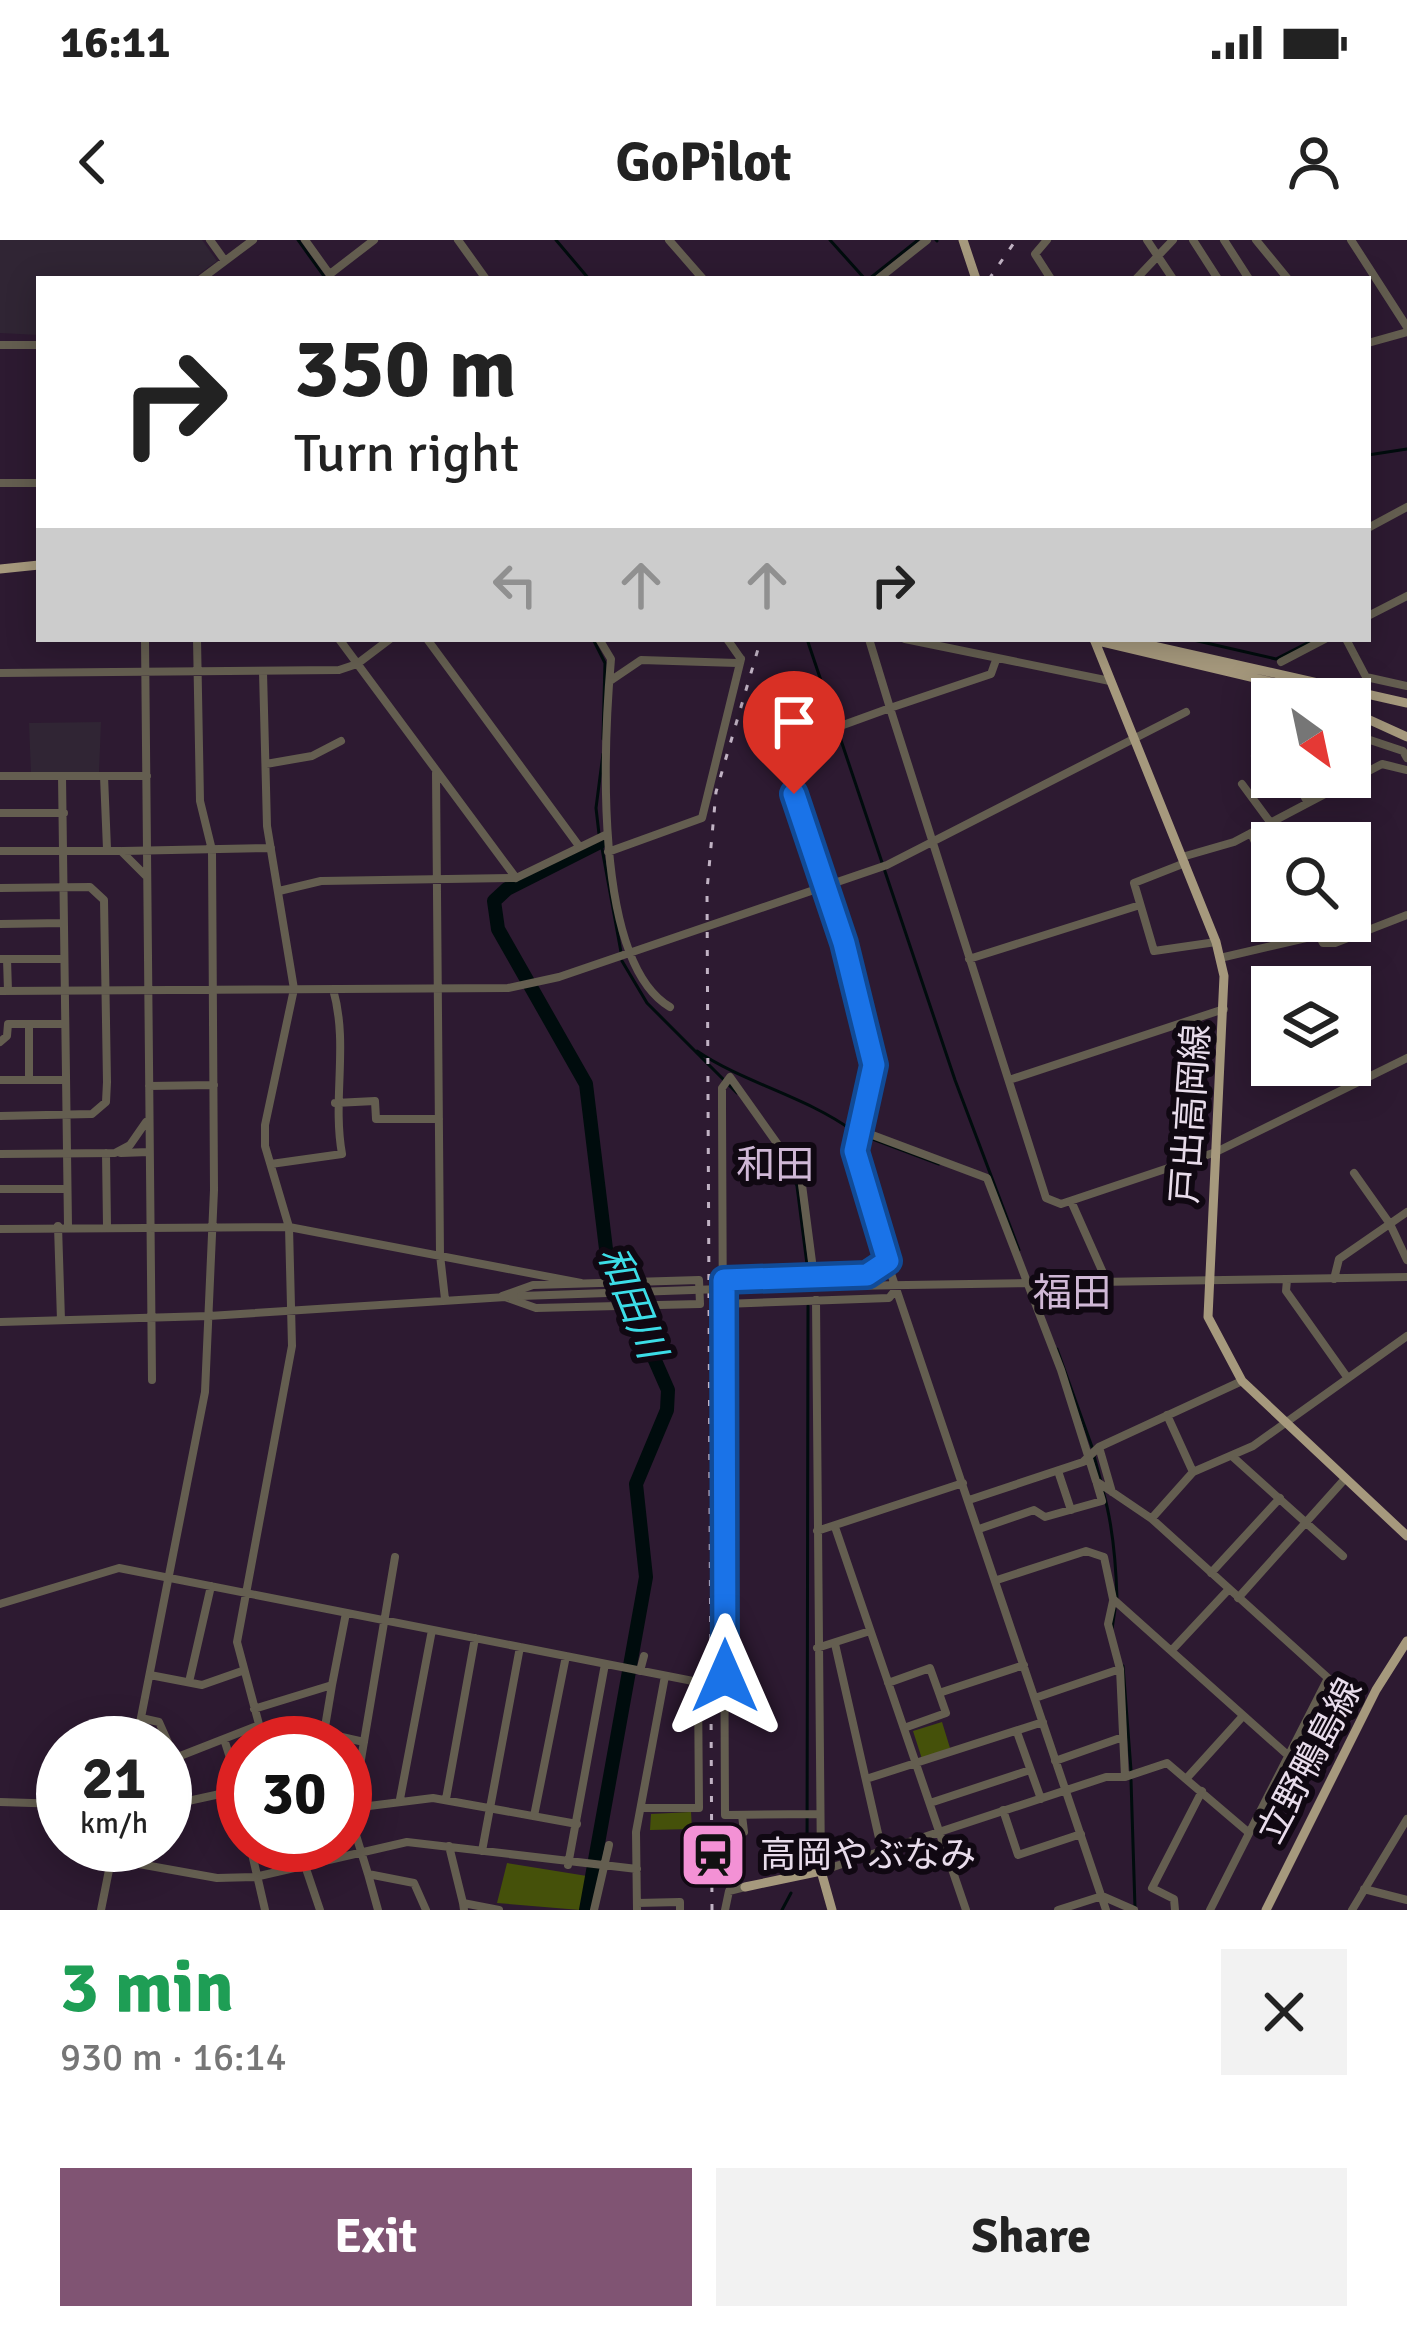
<!DOCTYPE html>
<html lang="en">
<head>
<meta charset="utf-8">
<style>
	:root { --surface:#fff; --page:#f2f2f2; --text:#222; --muted:#767676; --accent:#805473 }
	body { margin:0; font-family:Signika,"Noto Sans JP",sans-serif; background:var(--page); color:var(--text); height:100vh; display:flex; flex-direction:column; font-size:45px; white-space:nowrap }
	* { box-sizing:border-box; margin:0 }
	p { font-size:39px; color:var(--muted) }
	.icon { flex:none; width:66px; height:66px; fill:none; stroke:currentColor; stroke-width:2; stroke-linecap:round; stroke-linejoin:round }
	.map { position:relative; height:1670px; overflow:hidden }
	.panel { display:flex; flex-direction:column; background:var(--surface); flex:1 }
	.panel>* { flex:none }
	.top-card { position:absolute; left:36px; top:36px; width:1335px; height:366px; border-radius:0px; box-shadow:0 6px 30px #0003; background:#fff; color:var(--text); overflow:hidden }
	.needle { width:78px; rotate:147deg }
	.tools { position:absolute; left:1251px; top:438px; display:grid; gap:24px }
	.tools a { display:grid; place-items:center; width:120px; height:120px; border-radius:0px; background:var(--surface); box-shadow:0 6px 30px #0003; font-size:60px }
	.speed { position:absolute; left:36px; top:1476px; display:flex; gap:24px; font-size:60px; font-weight:700; text-align:center }
	.speed>* { display:grid; place-content:center; width:156px; height:156px; border-radius:50%; background:var(--surface); box-shadow:0 6px 30px #0003; line-height:1 }
	.speed small { font-size:30px; font-weight:400 }
	.speed .limit { border:18px solid #d22; background:#fff; color:#111 }
	.pin { position:absolute; display:grid; place-items:center; width:102px; height:102px; color:#fff; margin:-123px -51px; border-radius:50% 50% 50% 0; rotate:-45deg; box-shadow:0 0 12px #0007 }
	.pin .icon { rotate:45deg }
	.me { position:absolute; width:132px; margin:-66px; rotate:0deg; stroke-linejoin:round; filter:drop-shadow(0 0 9px #0008) }
	.turn { display:flex; align-items:center; gap:42px; height:252px; padding:0 60px; font-size:54px }
	.turn .icon { width:156px; height:156px; stroke-width:2.5 }
	.turn b { display:block; font-size:84px; line-height:102px }
	.lanes { display:flex; align-items:center; height:114px; padding:0 60px; background:#0003; justify-content:center; gap:60px; direction:ltr }
	.lanes .off { opacity:.35 }
	.round { display:grid; place-items:center; flex:none; width:126px; height:126px; border-radius:0px; background:var(--page) }
	.overview { display:flex; align-items:center; justify-content:space-between; height:204px; padding:0 60px }
	h1 { font-size:72px; font-weight:700; line-height:90px; color:#1e9e55 }
	.cta { display:flex; gap:24px; margin-top:auto; padding:24px 60px }
	.cta a { flex:1; height:138px; border-radius:0px; background:var(--accent); color:#fff; font-size:48px; font-weight:700; line-height:138px; text-align:center }
	.cta a+a { background:var(--page); color:var(--text) }
	.status { display:flex; justify-content:space-between; align-items:center; height:84px; padding:0 60px; background:var(--surface); direction:ltr }
	.status svg { height:33px; fill:currentColor }
	header { display:flex; justify-content:space-between; align-items:center; height:156px; padding:0 60px; background:var(--surface); font-size:54px; font-weight:700 }
	.map>svg:first-child { display:block }
</style>
</head>
<body>
<div class="status"><b>16:11</b><svg viewBox="0 0 49 12"><path d="M0 12V9h3v3zM5 12V6h3v6zM10 12V3h3v9zM15 12V0h3v12zM26 1h20v11H26zM47 4h2v5h-2z"/></svg></div>
<header><svg class="icon" aria-label="back" viewBox="0 0 24 24"><path d="M15 5l-7 7 7 7"/></svg>GoPilot<svg class="icon" aria-label="person" viewBox="0 0 24 24"><circle cx="12" cy="8" r="4"/><path d="M4 21q1-7 8-7t8 7"/></svg></header>
<div class="map">
<svg width="1407" height="1670" viewBox="0 0 1407 1670">
	<rect width="100%" height="100%" fill="#2d1a31"/>
	<path fill="#302534" d="M0,0H202L217,21L192,39H39V95L0,93Z
		M101,482L99,533H31L29,483Z"/>
	<path fill="#45510a" d="M942,1482L950,1508L922,1519L913,1491Z
		M691,1572L692,1589L650,1590L651,1574Z
		M507,1623L587,1636L580,1670L497,1663Z"/>
	<g fill="none" stroke-linecap="round" stroke-linejoin="round">
		<path stroke="#000c0d" stroke-width="3" d="M298,0L326,39
			M556,0L589,39
			M830,0L865,39
			M936,0L937,1
			M869,39L918,0
			M1368,215L1407,209
			M593,399L605,423L603,499
			M807,399L955,840L1019,1010
			M1189,399L1276,419L1315,399
			M599,594L596,568L603,514
			M601,603L621,712
			M622,721L647,763L737,853
			M697,811C744,843 805,856 853,891
			M862,895L939,924
			M788,924L797,946L808,1032
			M1057,1109L1092,1207
			M1094,1216L1101,1242
			M1103,1251C1113,1285 1116,1324 1117,1359
			M1112,1389L1115,1369
			M1123,1426L1131,1530
			M1131,1540L1135,1668
			M807,1628L808,1066
			M782,1670L791,1653"/>
		<path stroke="#000c0d" stroke-width="14" d="M586,1670L646,1337L636,1244L667,1170L668,1150L606,1009L586,844L498,689L494,661L507,649L600,602"/>
		<path stroke="#645e50" stroke-width="8" d="M210,0L225,21
			M305,0L333,39
			M458,0L486,39
			M669,0L703,39
			M1047,0L1035,14L1051,39
			M1147,0L1173,39
			M1193,0L1218,39
			M1224,0L1249,39
			M1256,0L1288,39
			M1351,0L1407,87
			M330,34L374,0
			M201,39L253,0
			M878,39L927,0
			M1136,39L1173,0
			M1368,103L1407,92
			M0,105H39
			M0,243H39
			M1368,288L1407,267
			M1368,376L1407,356
			M145,399L152,1140
			M339,399L516,638
			M427,399L579,606
			M599,399L611,419C604,500 592,721 670,767
			M869,399L890,468L991,434L996,420
			M905,399L1110,441
			M1346,399L1366,437
			M1281,422L1325,399
			M263,432L267,586L294,749L265,885V906L289,987L292,1106L237,1402L264,1503
			M0,433L339,430L357,424L390,399
			M610,441L641,420L737,423L741,419L727,399
			M1407,446L1366,437L1358,496L1403,511L1407,518
			M1255,516L1272,506L1256,483L1265,440
			M266,524L312,516L341,501
			M436,533L440,1015L445,1059
			M0,536H147
			M62,536L68,986
			M104,536L107,609
			M1294,537L1308,563
			M1242,544L1270,582
			M0,573H64
			M1251,593L1272,640
			M0,611H121L146,636
			M123,611L271,608
			M608,612L702,578L741,419
			M1182,617L1234,602L1382,524L1407,530
			M1185,623L1134,643L1154,711L1216,702
			M0,648L90,647L104,660L107,842L106,862L92,874L0,876
			M279,651L321,641L516,638L605,595
			M1284,681L1289,700
			M0,684L64,683
			M1220,718L1319,695L1323,703H1335L1407,675
			M0,719H63
			M7,719L8,751
			M969,719L1140,665
			M0,751L508,748L559,737L887,625L1186,472
			M29,784V840
			M0,802L7,796L8,784H63
			M0,840H65
			M1009,840L1224,769
			M149,846L214,845
			M335,863L375,861L376,879H439
			M859,890L987,938L1061,1130L1096,1241L1152,1279L1328,1438L1210,1670
			M106,913L107,986
			M121,913L149,912
			M0,914L115,913L130,905L146,882
			M271,924L342,914C332,858 349,805 333,749
			M1354,933L1390,984L1407,1020
			M0,949H67
			M1071,961L1108,1044
			M58,986L61,1080
			M0,989L289,987L581,1043
			M814,1037L801,937L730,837L722,848V867L725,1575L819,1574
			M1334,1039L1339,1019L1407,972
			M699,1040L700,1064L536,1068L502,1056L533,1045Z
			M724,1040L867,1035L888,1021
			M1287,1040L1286,1051L1347,1137
			M780,1047L1407,1037
			M816,1060L821,1631L1106,1537H1125L1167,1523L1248,1592
			M724,1064L889,1058L897,1048
			M0,1082L209,1076L521,1056
			M1099,1207L1112,1252
			M1233,1217L1343,1316
			M1058,1231L1071,1270
			M1193,1232L1253,1206L1407,1096
			M969,1260L1083,1222L1099,1207L1242,1141
			M1152,1278L1193,1232L1167,1175
			M835,1287L966,1670
			M979,1289L1034,1270L1045,1277L1102,1261L1097,1244
			M817,1291L963,1243
			M395,1317L351,1579L368,1634L414,1643L426,1670
			M1211,1333L1280,1258
			M997,1340L1086,1311L1104,1317L1113,1359L1291,1518
			M1238,1358L1343,1241
			M1113,1361L1108,1384L1120,1429L1125,1537
			M0,1364L119,1328L698,1442L699,1568H641
			M835,1404L882,1611
			M817,1408L870,1391
			M1172,1410L1229,1349
			M640,1431L644,1416
			M150,1435L202,1445L242,1431
			M189,1442L211,1346
			M888,1443L930,1428L939,1453
			M332,1445L346,1373
			M1035,1458L1120,1429
			M254,1469L332,1445L324,1493L364,1502
			M141,1478L159,1482L175,1518
			M904,1488L946,1473L939,1453L1024,1425
			M1017,1492L1041,1559
			M224,1499L240,1549
			M136,1503L205,1152L214,950L212,610L200,561L197,399
			M1055,1521L1123,1497
			M866,1539L1043,1482
			M1186,1539L1243,1476
			M235,1551L243,1579
			M400,1559L432,1390
			M446,1559L475,1398
			M0,1562L63,1564
			M188,1562L175,1518L259,1485
			M930,1563L1030,1530
			M165,1566L243,1549
			M353,1568L433,1558L577,1584
			M1003,1570L1018,1615L1081,1594
			M742,1575L744,1592
			M534,1576L566,1416
			M250,1605L265,1670
			M298,1605L320,1670
			M449,1606L463,1663
			M482,1611L520,1407
			M111,1619L217,1638L255,1637L407,1602L637,1629
			M568,1625L605,1424
			M368,1634L378,1670
			M1364,1649L1407,1660
			M637,1663L680,1662V1670
			M101,1670L114,1605
			M464,1670L463,1663L499,1670
			M594,1670L609,1605
			M637,1670L636,1592L665,1436
			M725,1670L729,1651L745,1647
			M1058,1670L1102,1656L1134,1670
			M1106,1670L856,930L855,911L874,825L845,703L777,509L890,468L1046,958L1061,964L1216,912L1407,818
			M1175,1670L1174,1659L1152,1648L1202,1551
			M1352,1670L1407,1579"/>
		<path stroke="#a6997d" stroke-width="9" d="M963,0L976,39
			M0,329L39,325
			M1094,399L1216,702L1224,736L1208,1077L1242,1141L1407,1296
			M1122,399L1407,463
			M1094,400L1288,446L1321,459
			M1350,471L1407,497
			M745,1647L821,1631L832,1670
			M1266,1670L1376,1450L1407,1401"/>
		<path stroke="#c1b3c4" stroke-width="3" stroke-dasharray="6 12" stroke-linecap="butt" d="M989,39L1016,0
			M712,1670L707,650L716,552L761,399"/>
		<path stroke="#645e50" stroke-width="8" d="M521,1056L780,1047"/>
	</g>
	<g fill="none" stroke-linecap="round" stroke-linejoin="round">
		<defs>
			<path id="route" d="M725,1436L724,1040L867,1035L888,1021L855,911L874,825L844,703L794,554"/>
		</defs>
		<use href="#route" stroke="#114b97" stroke-width="30"/>
		<use href="#route" stroke="#1a73e8" stroke-width="21"/>
	</g>
	<defs>
		<symbol id="station-square" viewBox="-11 -11 22 22"><rect x="-9" y="-9" width="18" height="18" rx="4" fill="#f391d5" stroke="#100812"/><path d="M-3-6H3Q5-6 5-4V2Q5 4 3 4L4.5 6H3L1.5 4h-3L-3 6H-4.5L-3 4Q-5 4-5 2V-4Q-5-6-3-6ZM-3.5-4v3h7v-3ZM-3.5 1v1.5H-2V1ZM2 1v1.5H3.5V1Z" fill="#111"/></symbol>
	</defs>
	<g fill-rule="evenodd">
		<use href="#station-square" x="675" y="1577" width="76" height="76"/>
	</g>
	<g text-anchor="middle" dominant-baseline="central" stroke-width="12" stroke-linejoin="round" paint-order="stroke">
		<g font-size="36" fill="#e8dceb" stroke="#100812">
			<text transform="translate(1191 874) rotate(-86)">戸出高岡線</text>
			<text transform="translate(1310 1521) rotate(-62)">立野鴨島線</text>
		</g>
		<g font-size="36" fill="#e8dceb" stroke="#100812" text-anchor="start">
			<text x="760" y="1615">高岡やぶなみ</text>
		</g>
		<g font-size="39" fill="#d0b8d6" stroke="#100812">
			<text x="775" y="925">和田</text>
			<text x="1072" y="1053">福田</text>
		</g>
		<g font-size="39" font-style="italic" fill="#3cdde7" stroke="#100812">
			<text transform="translate(632 1062) rotate(68)">和田川</text>
		</g>
	</g>
</svg>
<div class="tools">
<a><svg class="needle" viewBox="-14 -14 28 28"><path d="M0-13l5 13h-10z" fill="#e53935"/><path d="M0 13l5-13h-10z" fill="#767676"/></svg></a>
<a><svg class="icon" aria-label="search" viewBox="0 0 24 24"><circle cx="10" cy="10" r="6"/><path d="M15 15l6 6"/></svg></a>
<a><svg class="icon" aria-label="layers" viewBox="0 0 24 24"><path d="M12 4l9 5-9 5-9-5zM3 14l9 5 9-5"/></svg></a>
</div>
<div class="speed"><div>21<small>km/h</small></div><div class="limit">30</div></div>
<div class="pin" style="left:794px;top:554px;background:#d93025"><svg class="icon" aria-label="arrive" viewBox="0 0 24 24"><path d="M6 21V4h12l-3 4 3 4H6"/></svg></div>
<svg class="me" style="left:725px;top:1436px" viewBox="-20 -20 40 40"><path d="M0-17L14 15 0 8-14 15z" fill="#1a73e8" stroke="#fff" stroke-width="4"/></svg>
<div class="top-card">
<div class="turn"><svg class="icon" aria-label="right" viewBox="0 0 24 24"><path d="M7 20v-9h11M14 6l5 5-5 5"/></svg><div><b>350 m</b>Turn right</div></div>
<div class="lanes"><svg class="icon off" aria-label="left" viewBox="0 0 24 24"><path d="M17 20v-9H6M10 6l-5 5 5 5"/></svg><svg class="icon off" aria-label="ahead" viewBox="0 0 24 24"><path d="M12 20V5M6 11l6-6 6 6"/></svg><svg class="icon off" aria-label="ahead" viewBox="0 0 24 24"><path d="M12 20V5M6 11l6-6 6 6"/></svg><svg class="icon" aria-label="right" viewBox="0 0 24 24"><path d="M7 20v-9h11M14 6l5 5-5 5"/></svg></div>
</div>
</div>
<section class="panel">
<div class="overview"><div><h1>3 min</h1><p>930 m · 16:14</p></div><a class="round"><svg class="icon" aria-label="close" viewBox="0 0 24 24"><path d="M6 6l12 12M18 6L6 18"/></svg></a></div>
<div class="cta"><a>Exit</a><a>Share</a></div>
</section>
</body>
</html>
